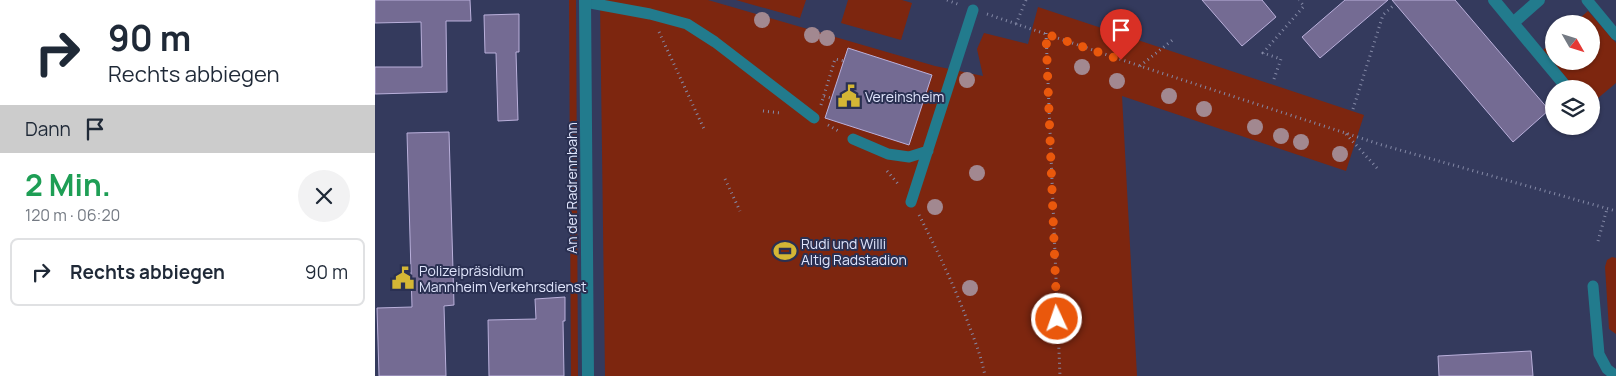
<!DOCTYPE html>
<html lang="de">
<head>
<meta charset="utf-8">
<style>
	:root { --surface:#fff; --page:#f2f2f3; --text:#1f2937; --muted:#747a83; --line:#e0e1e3 }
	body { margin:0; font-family:Manrope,sans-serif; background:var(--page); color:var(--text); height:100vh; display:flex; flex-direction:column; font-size:19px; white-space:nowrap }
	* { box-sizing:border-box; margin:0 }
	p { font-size:16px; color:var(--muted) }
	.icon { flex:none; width:28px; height:28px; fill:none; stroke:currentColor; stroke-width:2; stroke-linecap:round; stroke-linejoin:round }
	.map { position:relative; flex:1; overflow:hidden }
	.sheet { display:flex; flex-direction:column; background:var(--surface); width:375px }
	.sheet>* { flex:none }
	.top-card { background:#fff; color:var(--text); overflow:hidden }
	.needle { width:32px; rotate:129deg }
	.tools { position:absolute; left:1170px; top:15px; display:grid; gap:10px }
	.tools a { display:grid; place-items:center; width:55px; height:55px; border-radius:50%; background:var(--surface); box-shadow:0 1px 4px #0004; font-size:25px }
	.pin { position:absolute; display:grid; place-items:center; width:42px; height:42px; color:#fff; margin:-51px -21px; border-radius:50% 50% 50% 0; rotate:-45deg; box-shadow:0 0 5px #0007 }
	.pin .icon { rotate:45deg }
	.me { position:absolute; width:55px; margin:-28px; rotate:357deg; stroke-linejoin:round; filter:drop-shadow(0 0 4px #0008) }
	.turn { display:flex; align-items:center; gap:18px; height:105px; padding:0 25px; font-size:22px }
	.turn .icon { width:65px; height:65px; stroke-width:2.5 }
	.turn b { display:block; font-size:35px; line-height:42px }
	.then { display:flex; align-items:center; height:48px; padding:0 25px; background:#0003; gap:10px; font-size:19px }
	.round { display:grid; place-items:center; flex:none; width:52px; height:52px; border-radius:26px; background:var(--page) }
	.head { display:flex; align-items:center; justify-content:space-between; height:85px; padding:0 25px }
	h1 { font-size:30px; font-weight:700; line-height:38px; color:#1e9e55 }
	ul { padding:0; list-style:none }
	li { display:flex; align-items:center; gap:15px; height:68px; margin:0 10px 8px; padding:0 15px; border:2px solid var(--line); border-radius:8px }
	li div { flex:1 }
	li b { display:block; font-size:19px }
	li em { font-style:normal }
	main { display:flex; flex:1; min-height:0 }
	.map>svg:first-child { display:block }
</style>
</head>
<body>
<main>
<section class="sheet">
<div class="top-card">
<div class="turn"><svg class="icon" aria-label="right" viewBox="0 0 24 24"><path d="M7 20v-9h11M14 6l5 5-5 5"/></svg><div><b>90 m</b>Rechts abbiegen</div></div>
<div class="then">Dann<svg class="icon" aria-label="arrive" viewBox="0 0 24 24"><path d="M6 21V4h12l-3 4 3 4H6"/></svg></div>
</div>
<div class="head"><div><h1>2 Min.</h1><p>120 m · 06:20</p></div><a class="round"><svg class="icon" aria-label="close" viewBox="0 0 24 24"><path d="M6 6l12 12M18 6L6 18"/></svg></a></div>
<ul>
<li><svg class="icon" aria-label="right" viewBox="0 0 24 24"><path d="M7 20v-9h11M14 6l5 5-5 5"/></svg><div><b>Rechts abbiegen</b></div><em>90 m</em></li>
</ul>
</section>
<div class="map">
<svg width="1241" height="376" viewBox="0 0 1241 376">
	<rect width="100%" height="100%" fill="#343a5d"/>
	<path fill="#7d260f" d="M194,0H201L203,376H196Z
		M225,0H333L560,66L608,76L602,49L609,33L653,44L663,7L989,115L971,171L747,96L762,376H230Z
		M361,0H431L425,18Z
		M473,0H527L537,3L526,40L466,23Z
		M1213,11L1241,43V83L1216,104V89H1201L1168,50L1179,40V61H1216V24H1198Z
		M1237,257L1241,258V334L1234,329L1230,267L1232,260Z"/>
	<path fill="#746b93" stroke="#bab0db" d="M0,0H95L96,21H71L72,92L0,94V67H47L46,22L0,23Z
		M827,0H887L901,17L867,46Z
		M970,0H1013L945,58L927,37Z
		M1017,0H1080L1174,110L1138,142Z
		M144,14V52H141L143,120L123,121L121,53H110L109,15Z
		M473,48L557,75L534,145L450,118Z
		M74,132L79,305L69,306L71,376H4L2,308L37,307L32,133Z
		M190,297V321H188L189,376H114L113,320L161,319L160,299Z
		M1156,351L1158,376H1064L1063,356Z"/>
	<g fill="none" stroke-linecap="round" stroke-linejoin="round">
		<path stroke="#858aa7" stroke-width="3" stroke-dasharray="1 4" stroke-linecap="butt" d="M572,0L585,5
			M612,14L765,66L1007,145L1241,211
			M641,24L651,0
			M284,32L329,129
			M671,33L685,376
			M765,66L800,38
			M899,79L906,59L888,53L929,6L924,0
			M449,96L456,98
			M446,105L460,59L469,61
			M978,109L1008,15L1020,4
			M388,111L406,113
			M453,125L465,132
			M971,134L1002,168
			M512,171L524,185
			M350,179L365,211
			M544,215C563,252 581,289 595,328C601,344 607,359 610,376
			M1223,241L1232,209"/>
		<path stroke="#227b8d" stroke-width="11" d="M1212,0L1241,35
			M210,2L275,14L312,24L340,42L439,118
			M478,139L513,154L534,157L553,151
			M536,202L598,10
			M1218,286L1224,354L1232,369L1241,376"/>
		<path stroke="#227b8d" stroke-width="12" d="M210,0L213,376
			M1119,0L1138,23L1164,0
			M1138,23L1188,83"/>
	</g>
	<g fill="#a28890">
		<circle cx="387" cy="20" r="8"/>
		<circle cx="437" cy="35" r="8"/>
		<circle cx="452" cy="38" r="8"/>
		<circle cx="707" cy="67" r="8"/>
		<circle cx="592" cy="80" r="8"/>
		<circle cx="742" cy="81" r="8"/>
		<circle cx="794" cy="96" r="8"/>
		<circle cx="829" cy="109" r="8"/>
		<circle cx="880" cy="127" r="8"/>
		<circle cx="906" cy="136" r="8"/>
		<circle cx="926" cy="142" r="8"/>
		<circle cx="965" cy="154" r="8"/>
		<circle cx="602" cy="173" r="8"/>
		<circle cx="560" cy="207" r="8"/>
		<circle cx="595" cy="288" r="8"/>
	</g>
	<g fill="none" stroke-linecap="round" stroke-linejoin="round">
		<path stroke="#ea580c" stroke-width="9" stroke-dasharray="0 16.2" d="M682,319L671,34L746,60"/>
	</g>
	<defs>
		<symbol id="civic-bare" viewBox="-9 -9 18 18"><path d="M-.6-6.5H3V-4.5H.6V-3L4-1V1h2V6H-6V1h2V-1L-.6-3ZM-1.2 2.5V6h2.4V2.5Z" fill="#d4b635" stroke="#2a3052" stroke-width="2.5" paint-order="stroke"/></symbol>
		<symbol id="stadium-bare" viewBox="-9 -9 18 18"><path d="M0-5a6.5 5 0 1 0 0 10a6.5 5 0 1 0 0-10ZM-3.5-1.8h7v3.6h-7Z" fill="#d4b635" stroke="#2a3052" stroke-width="2.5" paint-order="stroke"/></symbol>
	</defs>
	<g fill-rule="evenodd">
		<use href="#civic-bare" x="458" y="80" width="32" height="32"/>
		<use href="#stadium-bare" x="394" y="235" width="32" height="32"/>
		<use href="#civic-bare" x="12" y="262" width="32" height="32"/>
	</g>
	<g text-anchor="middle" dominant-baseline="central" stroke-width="4" stroke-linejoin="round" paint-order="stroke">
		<g font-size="14" fill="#e0e5fc" stroke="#2a3052" text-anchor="start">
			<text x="490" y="96">Vereinsheim</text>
			<text x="426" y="243">Rudi und Willi<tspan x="426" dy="16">Altig Radstadion</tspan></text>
			<text x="44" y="270">Polizeipräsidium<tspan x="44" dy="16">Mannheim Verkehrsdienst</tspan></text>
		</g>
		<g font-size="14" fill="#e0e5fc" stroke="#2a3052">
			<text transform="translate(196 188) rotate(-90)">An der Radrennbahn</text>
		</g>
	</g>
</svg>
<div class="tools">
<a><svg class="needle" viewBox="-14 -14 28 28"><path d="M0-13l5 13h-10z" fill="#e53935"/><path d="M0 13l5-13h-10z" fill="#747a83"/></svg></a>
<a><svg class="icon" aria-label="layers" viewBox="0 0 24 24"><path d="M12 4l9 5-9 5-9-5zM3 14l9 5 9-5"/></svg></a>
</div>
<div class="pin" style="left:746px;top:60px;background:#d93025"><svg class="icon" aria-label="arrive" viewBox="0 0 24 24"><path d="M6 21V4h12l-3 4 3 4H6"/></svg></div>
<svg class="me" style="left:682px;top:319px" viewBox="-20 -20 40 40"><circle r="17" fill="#ea580c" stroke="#fff" stroke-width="3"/><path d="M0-11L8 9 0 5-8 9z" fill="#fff"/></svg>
</div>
</main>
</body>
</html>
